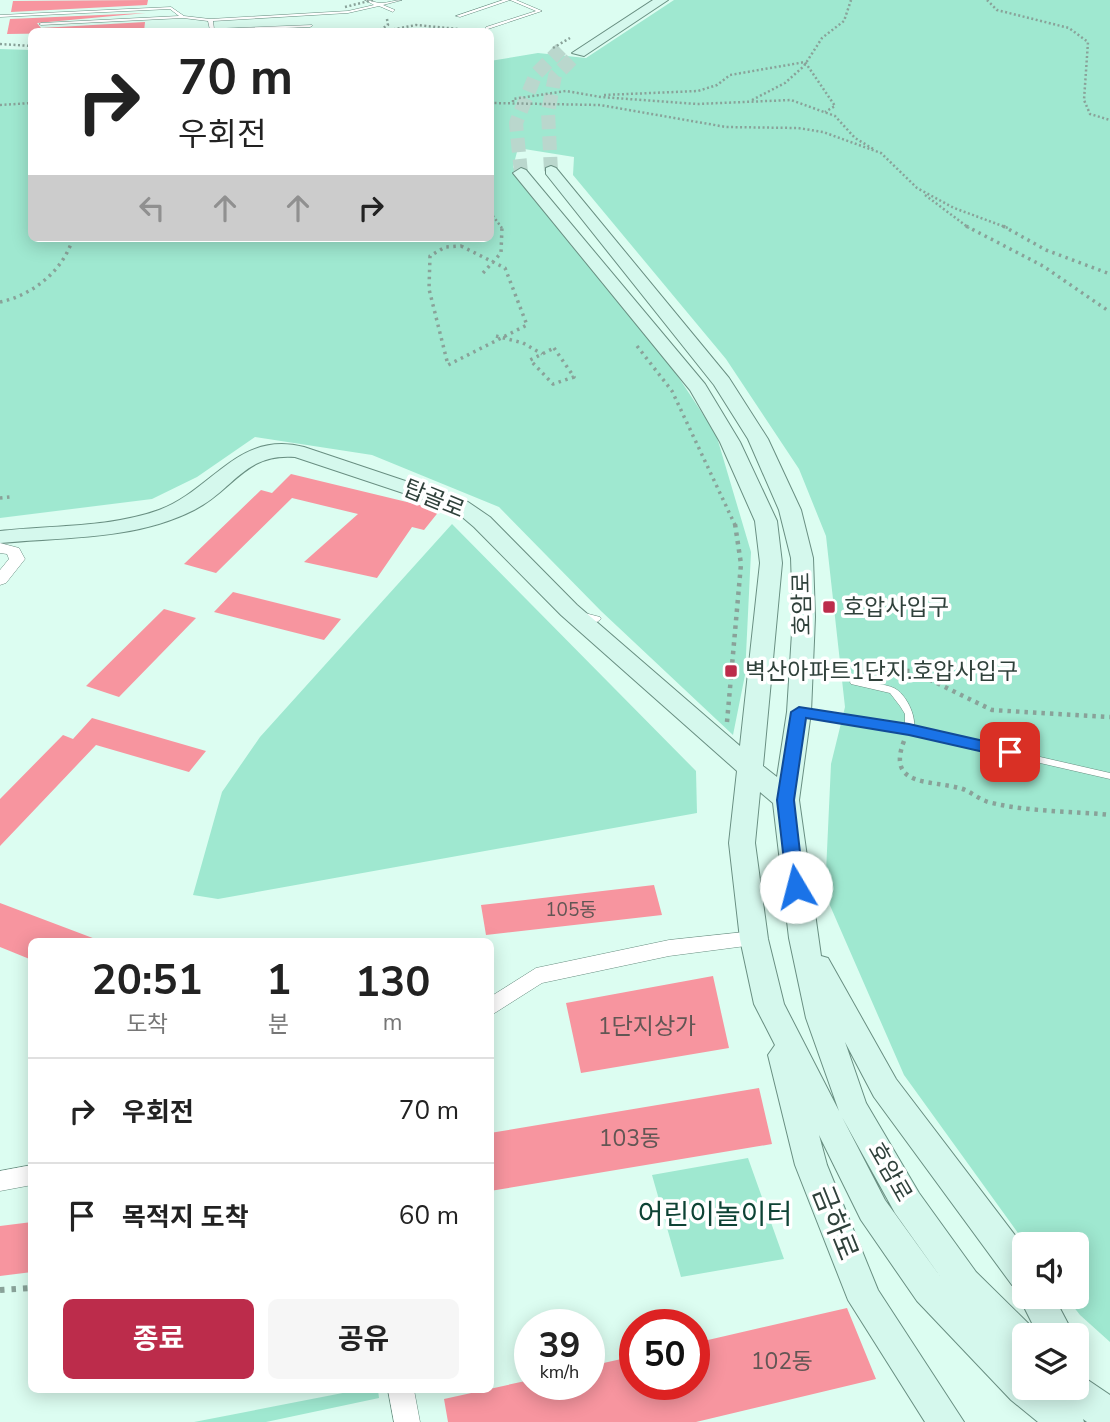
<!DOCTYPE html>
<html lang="ko">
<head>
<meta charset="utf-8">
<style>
	:root { --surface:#fff; --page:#f6f6f6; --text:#222; --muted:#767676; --line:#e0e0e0; --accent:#bc2c4b }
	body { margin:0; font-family:"Nunito Sans","Noto Sans KR",sans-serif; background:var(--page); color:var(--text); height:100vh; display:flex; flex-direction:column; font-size:26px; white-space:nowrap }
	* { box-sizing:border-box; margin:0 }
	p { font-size:23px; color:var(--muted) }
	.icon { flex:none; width:38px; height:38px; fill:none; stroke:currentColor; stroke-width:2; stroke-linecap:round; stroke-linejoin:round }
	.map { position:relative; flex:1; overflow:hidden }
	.panel { position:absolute; left:28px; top:938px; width:466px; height:455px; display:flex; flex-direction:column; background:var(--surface); border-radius:10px; box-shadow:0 4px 18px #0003 }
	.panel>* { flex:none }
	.guide { position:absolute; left:28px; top:28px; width:466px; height:214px; border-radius:10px; box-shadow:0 4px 18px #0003; background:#fff; color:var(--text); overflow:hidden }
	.tools { position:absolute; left:1012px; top:1232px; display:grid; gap:14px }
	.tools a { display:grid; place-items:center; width:77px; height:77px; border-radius:10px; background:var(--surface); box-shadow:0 4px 18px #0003; font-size:35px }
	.speed { position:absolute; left:514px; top:1309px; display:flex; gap:14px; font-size:35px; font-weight:700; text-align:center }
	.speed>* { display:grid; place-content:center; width:91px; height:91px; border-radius:50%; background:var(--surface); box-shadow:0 4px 18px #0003; line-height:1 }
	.speed small { font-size:18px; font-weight:400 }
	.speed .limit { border:10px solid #d22; background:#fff; color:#111 }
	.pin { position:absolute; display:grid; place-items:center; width:60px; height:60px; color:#fff; margin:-30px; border-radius:14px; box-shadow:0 4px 10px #0006 }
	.me { position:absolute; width:77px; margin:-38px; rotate:352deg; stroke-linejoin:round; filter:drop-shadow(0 0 5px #0008) }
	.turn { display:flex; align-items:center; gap:24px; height:147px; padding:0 35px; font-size:32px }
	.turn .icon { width:91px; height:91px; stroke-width:2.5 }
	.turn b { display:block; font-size:49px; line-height:60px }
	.lanes { display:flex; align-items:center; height:66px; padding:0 35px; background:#0003; justify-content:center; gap:35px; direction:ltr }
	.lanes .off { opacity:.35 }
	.eta { display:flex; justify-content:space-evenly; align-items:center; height:119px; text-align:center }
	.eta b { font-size:42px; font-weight:700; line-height:49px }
	.cta { display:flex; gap:14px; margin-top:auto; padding:14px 35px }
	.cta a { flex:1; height:80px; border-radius:10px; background:var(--accent); color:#fff; font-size:28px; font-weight:700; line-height:80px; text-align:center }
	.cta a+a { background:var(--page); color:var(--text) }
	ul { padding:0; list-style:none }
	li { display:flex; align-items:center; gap:21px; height:105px; padding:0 35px; border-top:2px solid var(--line) }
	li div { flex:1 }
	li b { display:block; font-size:26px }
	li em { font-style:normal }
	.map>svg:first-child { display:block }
</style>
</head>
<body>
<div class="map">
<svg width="1110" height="1422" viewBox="0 0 1110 1422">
	<rect width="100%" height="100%" fill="#dcfdf1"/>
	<path fill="#9fe8d0" d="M674,0H1110V1342L1080,1315L1066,1297H1076V1244H1026L904,1075L825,894L831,764L845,707L826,536L799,469L726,359L573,175L574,157L518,148L513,167L534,200L584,253L642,322L716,434L751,552L745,675L733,735L601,611L499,507L372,455L255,437L197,477L152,499L0,518V49L31,50L32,238H490V61L538,53L586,58Z
		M452,524L696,771L697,813L218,899L193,895L222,792L260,737Z
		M748,1158L784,1259L681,1277L652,1175Z
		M358,1390H378L379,1398L266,1422H194Z"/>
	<path fill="#f7959f" d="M148,0L147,5L11,12L13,1Z
		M146,13L37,23L41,28L145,22L144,32L7,34L10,19Z
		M291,474L440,510L424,530L412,527L377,578L304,562L358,514L292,498L216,573L184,564L261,490L272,493Z
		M233,592L341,619L324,640L214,612Z
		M164,609L196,618L119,697L86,686Z
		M92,718L206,751L189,772L96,745L0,846V799L63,735L73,739Z
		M654,885L662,915L486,935L481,905Z
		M0,903L98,940V942H32V960L0,947Z
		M713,976L729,1048L581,1073L566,1003Z
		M759,1088L772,1144L490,1191V1133Z
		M32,1222V1272L0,1276V1226Z
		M847,1308L876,1379L696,1422H448L444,1399L530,1380V1384H590V1366L635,1356V1384H695V1343Z"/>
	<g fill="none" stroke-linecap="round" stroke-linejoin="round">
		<path stroke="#bad7cd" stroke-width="14" stroke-dasharray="14 7" stroke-linecap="butt" d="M551,171L548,112L555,76L576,55
			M521,173L516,123L536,74L561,49"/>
		<defs>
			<path id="lane" d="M365,0C371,0 375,3 381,3C388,3 395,0 402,0L383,5L395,10L393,12L379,6L348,13L213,21L214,29L312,25V26L310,27L212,31L210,30L208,21L183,18L41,25L39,24L41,23L179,16L170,9L0,17V15L171,7L184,16L210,19L348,11L374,5Z
				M503,0H516L542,11L488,29H486V27L536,11L510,0L460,17L456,16Z
				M578,612H581L600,617L601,619L597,622L578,616L577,614Z
				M854,679C865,682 885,684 894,688C906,694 916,715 914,728L1110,773V779L909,733L801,716L797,713L801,710L905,727V714L900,706L890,693L851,684L850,682L851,680Z"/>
			<path id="street" d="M0,543L19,548L25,559L6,583L0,585V570L9,559L7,554L0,553Z
				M754,931L761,934L764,939L761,944L669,956L542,983L490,1016V997L536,968L669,940Z
				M32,1165V1185L0,1191V1171Z
				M388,1390H414L420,1422H394Z"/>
			<path id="secondary" d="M653,0H668L584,56L572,53Z
				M551,166L556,168L729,378L768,439L801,510L813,558L815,617L811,712L799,800L821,956L828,958L896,1079L1024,1247V1297H1054L1074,1335H1038L1037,1333L1038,1335H1024V1359L1020,1358L1024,1362V1388H1052L1057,1392L1055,1388H1076V1372L1110,1395V1422H1087L1083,1419L1084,1422H1038L1011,1400L917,1301L861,1220L819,1135L827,1165L878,1290L964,1422H925L848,1300L795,1165L768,1055L775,1045L754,1004L740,939L729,843L737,771L561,615L474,527L454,510L295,457C244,453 234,490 194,510C135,540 65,537 0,543V531C52,525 109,528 159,510C213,490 238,430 304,447L468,502L490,517L577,605L740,746L760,563L755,521L720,442L690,390L513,173L521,168L526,170L705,384L740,442L777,521L782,563L763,766L777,777L787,712L793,617L791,558L779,510L748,439L714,385L546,174V168ZM760,792L773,803L789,938L806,1018L839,1111L784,1004L768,939L755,843ZM845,1042L874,1097L1012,1285L1022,1289L1019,1297L1036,1331L976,1272L919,1193L866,1103ZM842,1117L895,1213L942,1279L885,1200Z"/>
		</defs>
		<use href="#lane" stroke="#698f82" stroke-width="1"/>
		<use href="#street" stroke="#698f82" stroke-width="1"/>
		<use href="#secondary" stroke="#698f82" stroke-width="2"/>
		<path stroke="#89a299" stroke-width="2.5" stroke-dasharray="2 2.5" stroke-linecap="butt" d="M987,0L997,10L1069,28L1088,42L1084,100L1090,114L1110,120
			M376,32L388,25L387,19
			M380,32L416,25L479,31
			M0,44L32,46
			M553,48L570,38
			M604,95L698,91L717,85L730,75L805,62L835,106L825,112
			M752,100L785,83L804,66L822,38L844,21L851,0
			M513,102V99L566,91L601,97L697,104L791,100L835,116L855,138L875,150
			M490,103L600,105L726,127L798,128L823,132L881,153L917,188L954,208L1008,228
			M0,105L32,103
			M925,195L969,228
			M490,212L502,228"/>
		<path stroke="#89a299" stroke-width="3.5" stroke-dasharray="2.5 4.5" stroke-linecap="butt" d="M966,226L1043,266L1110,312
			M1003,226L1046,250L1110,274
			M461,246L505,268L527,325L448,365L429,289L430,256L445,247Z
			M483,273L501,253L502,226
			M0,302C33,295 63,271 73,238
			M496,336L523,343L542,354
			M637,346L672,391L735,525
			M554,348L574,377L553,384L530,360Z
			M0,498L10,497"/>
		<path stroke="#89a299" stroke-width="4.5" stroke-dasharray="3.5 5" stroke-linecap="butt" d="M872,670L912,671L992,710L1110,717
			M727,722L741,564L735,524
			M904,741C886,787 931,780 959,788C970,790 978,800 992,803C1030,812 1072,811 1110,815"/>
		<path stroke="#89a299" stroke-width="6" stroke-dasharray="4.5 7" stroke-linecap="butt" d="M0,1290L32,1288"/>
		<use href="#lane" fill="#fff" fill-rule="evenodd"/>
		<use href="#street" fill="#fff" fill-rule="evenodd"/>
		<use href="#secondary" fill="#d5f8ed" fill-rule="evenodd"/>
		<path stroke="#89a299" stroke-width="2.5" stroke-dasharray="2 2.5" stroke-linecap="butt" d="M345,7L373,0"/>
	</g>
	<path fill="#1a73e8" stroke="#114b97" stroke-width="2" d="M799,707L909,724L1010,747L1018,752L1010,758L909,735L806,718L794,800L804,887L796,894L787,887L777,800L791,712Z"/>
	<g fill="#bc2c4b" stroke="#fff" stroke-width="2.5">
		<rect x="822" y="600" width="14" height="14" rx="3.5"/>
		<rect x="724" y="664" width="14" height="14" rx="3.5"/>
	</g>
	<g text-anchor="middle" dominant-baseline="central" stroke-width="7" stroke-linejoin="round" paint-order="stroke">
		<g font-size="19" fill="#625654">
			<text x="571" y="910">105동</text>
		</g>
		<g font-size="23" fill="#30413b" stroke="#fff">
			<text transform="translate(434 499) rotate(22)">탑골로</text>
			<text transform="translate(802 604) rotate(-91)">호암로</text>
			<text transform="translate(890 1172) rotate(60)">호암로</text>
		</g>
		<g font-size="23" fill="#30413b" stroke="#fff" text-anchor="start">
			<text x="843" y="607">호압사입구</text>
			<text x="745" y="671">벽산아파트1단지.호압사입구</text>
		</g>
		<g font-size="23" fill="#625654">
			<text x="647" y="1026">1단지상가</text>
			<text x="630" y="1138">103동</text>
			<text x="782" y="1361">102동</text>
		</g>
		<g font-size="28" fill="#0e4335" stroke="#fff">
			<text x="715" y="1215">어린이놀이터</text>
		</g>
		<g font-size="28" fill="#30413b" stroke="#fff">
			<text transform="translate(835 1223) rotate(68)">금하로</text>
		</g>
	</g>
</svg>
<div class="tools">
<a><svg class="icon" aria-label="sound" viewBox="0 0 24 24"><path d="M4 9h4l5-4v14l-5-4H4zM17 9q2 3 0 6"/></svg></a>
<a><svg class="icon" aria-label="layers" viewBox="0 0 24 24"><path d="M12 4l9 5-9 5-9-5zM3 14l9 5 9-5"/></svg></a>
</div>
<div class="speed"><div>39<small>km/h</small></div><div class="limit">50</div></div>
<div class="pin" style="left:1010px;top:752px;background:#d93025"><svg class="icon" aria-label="arrive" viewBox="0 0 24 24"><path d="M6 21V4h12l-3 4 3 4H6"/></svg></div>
<svg class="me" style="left:796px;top:887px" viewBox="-20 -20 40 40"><circle r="19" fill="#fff"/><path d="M0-13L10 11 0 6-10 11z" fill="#1a73e8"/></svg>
<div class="guide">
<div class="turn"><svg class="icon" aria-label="right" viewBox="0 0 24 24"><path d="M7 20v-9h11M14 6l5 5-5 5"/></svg><div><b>70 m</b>우회전</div></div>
<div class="lanes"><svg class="icon off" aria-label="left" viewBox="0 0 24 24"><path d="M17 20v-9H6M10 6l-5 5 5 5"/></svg><svg class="icon off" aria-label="ahead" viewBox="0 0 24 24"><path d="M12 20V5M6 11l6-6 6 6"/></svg><svg class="icon off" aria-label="ahead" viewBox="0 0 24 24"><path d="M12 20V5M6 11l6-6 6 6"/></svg><svg class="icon" aria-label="right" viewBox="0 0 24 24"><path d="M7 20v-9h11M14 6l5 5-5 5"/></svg></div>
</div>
<section class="panel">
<div class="eta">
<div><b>20:51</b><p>도착</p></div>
<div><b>1</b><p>분</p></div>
<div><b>130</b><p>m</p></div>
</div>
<ul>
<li><svg class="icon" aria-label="right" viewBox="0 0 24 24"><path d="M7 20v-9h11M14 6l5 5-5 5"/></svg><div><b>우회전</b></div><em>70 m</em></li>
<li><svg class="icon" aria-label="arrive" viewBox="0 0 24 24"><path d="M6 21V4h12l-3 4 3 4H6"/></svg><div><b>목적지 도착</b></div><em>60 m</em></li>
</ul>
<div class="cta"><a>종료</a><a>공유</a></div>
</section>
</div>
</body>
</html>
